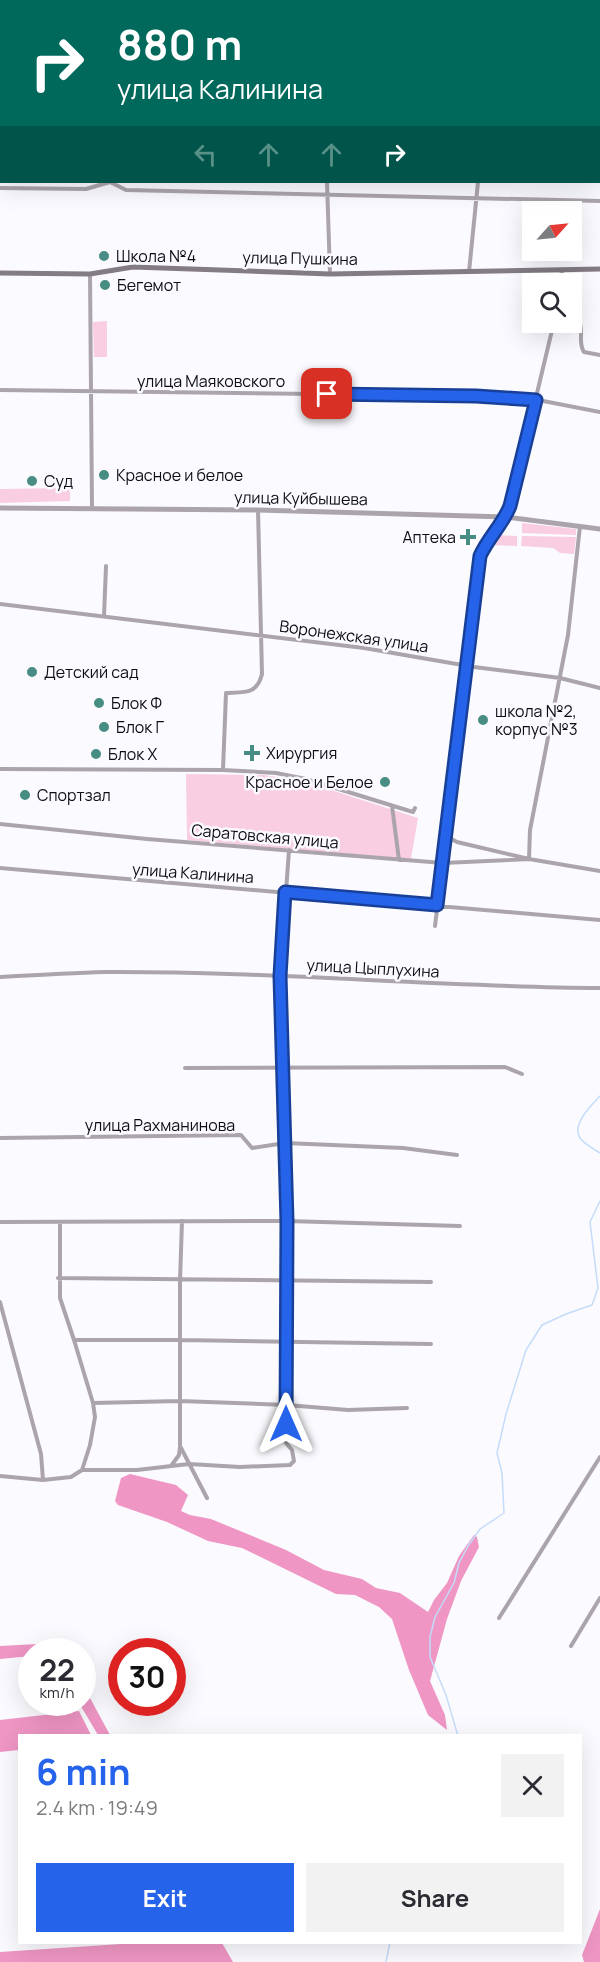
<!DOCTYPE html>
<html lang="en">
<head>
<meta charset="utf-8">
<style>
	:root { --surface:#fff; --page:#f2f2f3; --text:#2b2b33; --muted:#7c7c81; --accent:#2563eb }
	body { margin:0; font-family:Manrope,sans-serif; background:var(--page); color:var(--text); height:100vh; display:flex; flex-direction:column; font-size:22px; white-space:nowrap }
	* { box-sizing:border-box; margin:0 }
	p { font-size:20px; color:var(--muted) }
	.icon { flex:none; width:33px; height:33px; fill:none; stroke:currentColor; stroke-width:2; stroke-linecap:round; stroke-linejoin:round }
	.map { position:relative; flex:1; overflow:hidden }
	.sheet { position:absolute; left:18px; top:1734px; width:564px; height:210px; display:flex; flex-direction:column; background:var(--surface); border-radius:0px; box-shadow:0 6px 24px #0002 }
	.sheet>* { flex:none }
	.guide { position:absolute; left:0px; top:0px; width:600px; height:183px; box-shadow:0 6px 24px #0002; background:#00695c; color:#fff; overflow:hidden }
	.needle { width:39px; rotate:63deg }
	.controls { position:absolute; left:522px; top:201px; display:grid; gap:12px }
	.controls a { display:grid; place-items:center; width:60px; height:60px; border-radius:0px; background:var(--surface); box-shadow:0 6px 24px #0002; font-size:30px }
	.speed { position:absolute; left:18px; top:1638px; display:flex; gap:12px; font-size:30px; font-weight:700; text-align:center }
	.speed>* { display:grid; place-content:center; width:78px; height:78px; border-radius:50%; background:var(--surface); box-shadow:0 6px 24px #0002; line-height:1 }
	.speed small { font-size:15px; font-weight:400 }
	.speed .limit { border:9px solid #d22; background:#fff; color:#111 }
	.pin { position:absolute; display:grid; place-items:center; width:51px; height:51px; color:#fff; margin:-26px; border-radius:12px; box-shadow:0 3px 9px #0006 }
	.me { position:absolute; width:66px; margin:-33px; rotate:0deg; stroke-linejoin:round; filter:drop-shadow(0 0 4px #0008) }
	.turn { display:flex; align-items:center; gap:21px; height:126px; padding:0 18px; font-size:27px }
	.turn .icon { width:78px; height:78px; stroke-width:2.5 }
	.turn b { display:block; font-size:42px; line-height:51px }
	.lanes { display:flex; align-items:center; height:57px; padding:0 18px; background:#0003; justify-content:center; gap:30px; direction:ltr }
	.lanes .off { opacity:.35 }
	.round { display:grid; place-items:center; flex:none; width:63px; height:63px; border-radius:0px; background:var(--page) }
	.head { display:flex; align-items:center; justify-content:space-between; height:102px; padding:0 18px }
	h1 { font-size:36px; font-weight:700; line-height:45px; color:var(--accent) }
	.primary-button { display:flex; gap:12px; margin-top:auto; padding:12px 18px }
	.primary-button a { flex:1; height:69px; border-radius:0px; background:var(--accent); color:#fff; font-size:24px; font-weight:700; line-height:69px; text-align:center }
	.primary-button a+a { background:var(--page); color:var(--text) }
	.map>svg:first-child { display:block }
</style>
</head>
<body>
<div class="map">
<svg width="600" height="1962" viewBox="0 0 600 1962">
	<rect width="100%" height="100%" fill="#fbfafe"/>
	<path fill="#f9cde2" d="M107,321V357H94L93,322Z
		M70,488V501L0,503V489Z
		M522,523L576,529V535L522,533Z
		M495,535L517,536V546L489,545Z
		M522,536L576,537L574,554L560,553L553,548L521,546Z
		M186,774L263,775L300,780L418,818L411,859L187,840Z"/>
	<path fill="#ef96c4" d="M130,1474L176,1485L188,1495L181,1511L190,1515L211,1519L286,1550L324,1570L362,1579L376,1588L400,1593L428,1612L434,1600L447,1583L459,1556L474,1535L477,1537L479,1547L461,1581L447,1619L430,1681L445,1715L447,1730L428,1715L409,1670L392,1619L379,1607L355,1595L336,1594L242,1548L208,1541L167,1522L118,1505L115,1501L121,1478Z
		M37,1644C47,1644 59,1642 64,1651L32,1652L31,1656L0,1659V1646Z
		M83,1685L110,1735H98L79,1703L82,1702Z
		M79,1711L91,1735L20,1736L19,1750L0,1752V1720Z
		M600,1909V1962H584L582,1955Z
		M151,1942L222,1943L233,1962H0V1952Z"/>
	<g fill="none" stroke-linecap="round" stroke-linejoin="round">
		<path stroke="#c4dcfa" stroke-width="1.5" d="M600,1096C592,1105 571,1124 580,1138C584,1144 594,1149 600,1153
			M458,1736L446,1695L430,1657V1637L435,1617L454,1583L459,1563L468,1546L480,1529L504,1513L502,1473L497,1453L506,1414L526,1350L542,1325L566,1314L592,1305L598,1288L590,1222L600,1201
			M386,1962L390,1942"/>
		<path stroke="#c4dcfa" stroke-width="8" d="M468,2L471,0
			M0,129H2"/>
		<path stroke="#aba5ab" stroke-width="4" d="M223,0L238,2
			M0,30H2
			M598,47H600
			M598,133H600
			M0,150H2
			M327,182L330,274
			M0,188L86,189L110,182L126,190L600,201
			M469,272L478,182
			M90,274L92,507
			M560,284L562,270
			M572,317L578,319C585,331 577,342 584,352L600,355
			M0,390L476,396L538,400L600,412
			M0,604L364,648L474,667L560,678L600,688
			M104,616L106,566
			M0,769L223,770L276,773L306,779L413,812L415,808
			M223,770L226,693C244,692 257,695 262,674L258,510
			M392,806L399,860
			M0,824L147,839L443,863L529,859
			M446,836L457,842L529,859L600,871
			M529,859L530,830L568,635L580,526
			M0,868L600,920
			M435,926L480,556C488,538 503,524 510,506L554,322
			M0,977C35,975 70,973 105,972C270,971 435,987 600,988
			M185,1068L505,1067L522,1074
			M0,1138L241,1135L252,1148L285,1143L403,1148L457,1155
			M182,1221L180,1281V1446L207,1498
			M0,1222L287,1221L460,1226
			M60,1223V1298L74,1340L93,1403L95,1417L90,1445L82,1470
			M58,1278L431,1282
			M0,1302L41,1454L43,1480
			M74,1340H181L431,1344
			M93,1403L180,1401L287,1405L348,1410L407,1408
			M171,1466L179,1455L180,1447
			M0,1476L43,1480L71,1477L82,1470H137L189,1464L240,1467L290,1465L294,1461L292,1450L286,1443L287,1221L280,976L289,850
			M499,1618L600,1457
			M571,1646L600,1598"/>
		<path stroke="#aba5ab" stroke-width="5" d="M0,508L258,510L506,517L600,529"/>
		<path stroke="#847c85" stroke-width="5" d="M0,273L90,274L133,267L330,274L600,269"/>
	</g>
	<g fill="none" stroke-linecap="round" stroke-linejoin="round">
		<defs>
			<path id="route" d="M286,1424L287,1221L280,976L285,892L437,905L480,556C488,538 503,524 510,506L536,400L476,396L327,394"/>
		</defs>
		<use href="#route" stroke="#184099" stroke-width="15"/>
		<use href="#route" stroke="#2563eb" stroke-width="10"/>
	</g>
	<g fill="#488d83" stroke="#fbfafe" stroke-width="2">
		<circle cx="104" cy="256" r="6"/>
		<circle cx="105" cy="285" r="6"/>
		<circle cx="104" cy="475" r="6"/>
		<circle cx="32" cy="481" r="6"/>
		<path d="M465 528h6v6h6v6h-6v6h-6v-6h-6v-6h6z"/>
		<circle cx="32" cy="672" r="6"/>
		<circle cx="99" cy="703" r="6"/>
		<circle cx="483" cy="720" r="6"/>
		<circle cx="104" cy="727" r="6"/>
		<path d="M249 744h6v6h6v6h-6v6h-6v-6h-6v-6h6z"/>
		<circle cx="96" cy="754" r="6"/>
		<circle cx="385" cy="782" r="6"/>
		<circle cx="25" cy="795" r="6"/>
	</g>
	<g text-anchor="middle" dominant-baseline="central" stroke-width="5" stroke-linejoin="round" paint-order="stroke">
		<g font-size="16" fill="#0f0d13" stroke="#fbfafe" text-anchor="start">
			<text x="116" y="256">Школа №4</text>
			<text x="117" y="285">Бегемот</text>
			<text x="116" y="475">Красное и белое</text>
			<text x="44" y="481">Суд</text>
			<text x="456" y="537" text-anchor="end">Аптека</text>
			<text x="44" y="672">Детский сад</text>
			<text x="111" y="703">Блок Ф</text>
			<text x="495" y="711">школа №2,<tspan x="495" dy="18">корпус №3</tspan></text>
			<text x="116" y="727">Блок Г</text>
			<text x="266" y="753">Хирургия</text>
			<text x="108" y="754">Блок Х</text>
			<text x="373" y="782" text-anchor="end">Красное и Белое</text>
			<text x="37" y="795">Спортзал</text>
		</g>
		<g font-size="16" fill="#0f0d13" stroke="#fbfafe">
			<text transform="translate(300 258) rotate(1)">улица Пушкина</text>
			<text x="211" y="381">улица Маяковского</text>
			<text transform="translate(301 498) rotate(1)">улица Куйбышева</text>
			<text transform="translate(354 636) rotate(8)">Воронежская улица</text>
			<text transform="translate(265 836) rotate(5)">Саратовская улица</text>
			<text transform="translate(193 873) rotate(4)">улица Калинина</text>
			<text transform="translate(373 968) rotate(3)">улица Цыплухина</text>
			<text x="160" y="1125">улица Рахманинова</text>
		</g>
	</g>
</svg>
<div class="controls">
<a><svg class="needle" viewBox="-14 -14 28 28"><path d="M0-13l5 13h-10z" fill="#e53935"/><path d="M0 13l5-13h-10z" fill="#7c7c81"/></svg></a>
<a><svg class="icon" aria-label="search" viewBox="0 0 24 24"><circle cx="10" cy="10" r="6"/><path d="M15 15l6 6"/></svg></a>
</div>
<div class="speed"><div>22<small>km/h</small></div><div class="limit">30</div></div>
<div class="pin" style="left:327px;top:394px;background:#d93025"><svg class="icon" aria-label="arrive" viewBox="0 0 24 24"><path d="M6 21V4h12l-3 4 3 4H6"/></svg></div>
<svg class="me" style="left:286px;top:1424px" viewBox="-20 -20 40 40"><path d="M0-17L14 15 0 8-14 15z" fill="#2563eb" stroke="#fff" stroke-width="4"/></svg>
<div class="guide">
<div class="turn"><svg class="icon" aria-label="right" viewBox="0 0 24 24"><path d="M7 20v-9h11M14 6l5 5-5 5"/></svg><div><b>880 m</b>улица Калинина</div></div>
<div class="lanes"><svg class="icon off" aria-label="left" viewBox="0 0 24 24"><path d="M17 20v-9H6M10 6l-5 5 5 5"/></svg><svg class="icon off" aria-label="ahead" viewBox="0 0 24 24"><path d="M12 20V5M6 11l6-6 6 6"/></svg><svg class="icon off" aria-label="ahead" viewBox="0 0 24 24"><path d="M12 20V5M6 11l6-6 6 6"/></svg><svg class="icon" aria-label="right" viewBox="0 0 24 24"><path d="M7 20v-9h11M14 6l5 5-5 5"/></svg></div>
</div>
<section class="sheet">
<div class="head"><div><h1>6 min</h1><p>2.4 km · 19:49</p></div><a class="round"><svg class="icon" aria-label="close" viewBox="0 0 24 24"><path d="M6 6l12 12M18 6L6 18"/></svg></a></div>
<div class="primary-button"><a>Exit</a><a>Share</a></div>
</section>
</div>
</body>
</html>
